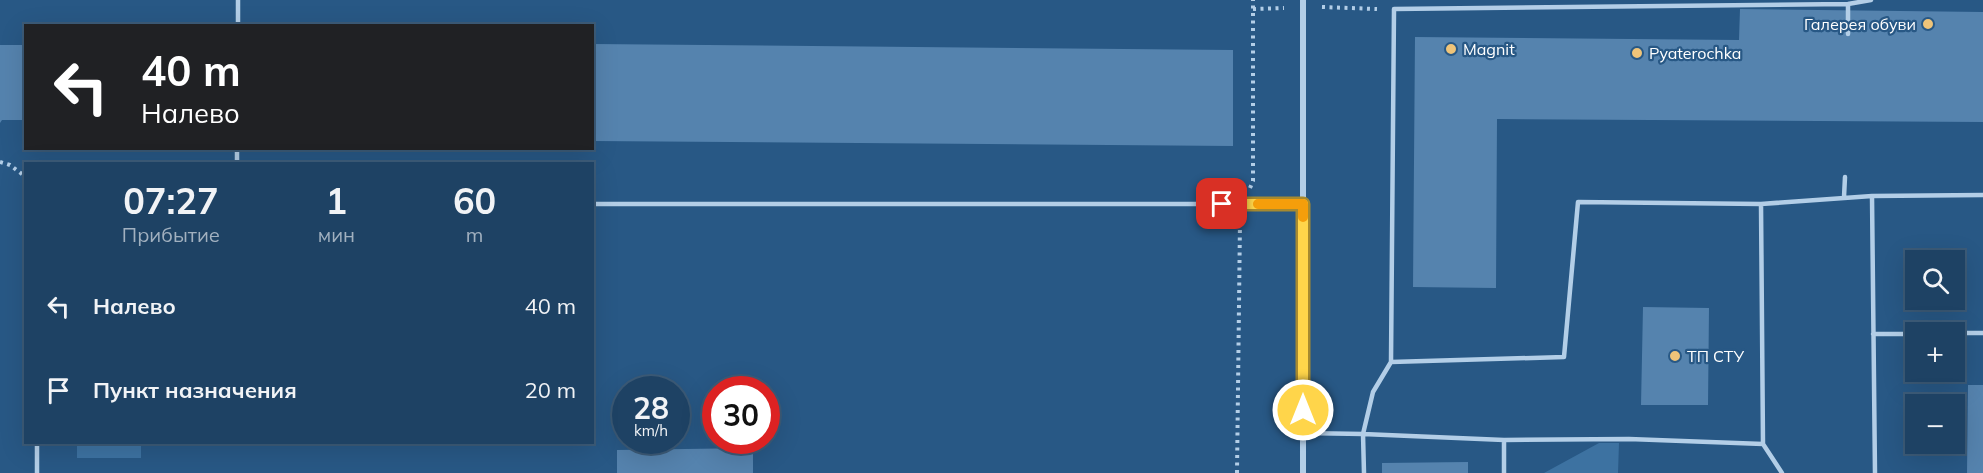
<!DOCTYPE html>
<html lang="ru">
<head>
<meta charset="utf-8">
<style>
	:root { --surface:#1e4264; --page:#2b4d6d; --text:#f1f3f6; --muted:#a1b0bf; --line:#3c5b78 }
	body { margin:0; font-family:Mulish,sans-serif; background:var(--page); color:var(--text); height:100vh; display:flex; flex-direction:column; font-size:22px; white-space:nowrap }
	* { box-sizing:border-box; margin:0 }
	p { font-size:20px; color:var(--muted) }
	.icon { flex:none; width:33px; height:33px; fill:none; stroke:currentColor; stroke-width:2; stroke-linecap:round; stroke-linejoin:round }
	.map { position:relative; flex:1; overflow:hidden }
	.side { position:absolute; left:24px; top:162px; width:570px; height:282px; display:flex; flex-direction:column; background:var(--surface); border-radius:0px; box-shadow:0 6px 24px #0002,0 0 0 2px var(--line) }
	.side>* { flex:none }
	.guide { position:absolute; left:24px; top:24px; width:570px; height:126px; border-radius:0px; box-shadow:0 6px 24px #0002,0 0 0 2px var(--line); background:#202124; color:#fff; overflow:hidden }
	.controls { position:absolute; left:1905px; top:250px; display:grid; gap:12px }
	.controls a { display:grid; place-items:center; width:60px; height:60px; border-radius:0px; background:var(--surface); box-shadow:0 6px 24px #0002,0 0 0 2px var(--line); font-size:30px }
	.speed { position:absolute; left:612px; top:376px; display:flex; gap:12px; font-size:30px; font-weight:700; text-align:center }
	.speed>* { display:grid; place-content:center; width:78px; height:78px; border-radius:50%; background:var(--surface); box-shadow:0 6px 24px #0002,0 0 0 2px var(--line); line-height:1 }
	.speed small { font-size:15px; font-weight:400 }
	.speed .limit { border:9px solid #d22; background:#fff; color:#111 }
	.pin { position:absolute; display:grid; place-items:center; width:51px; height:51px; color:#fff; margin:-26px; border-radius:12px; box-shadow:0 3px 9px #0006 }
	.me { position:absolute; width:66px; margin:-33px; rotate:0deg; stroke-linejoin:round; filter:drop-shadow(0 0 4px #0008) }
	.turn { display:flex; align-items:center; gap:21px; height:126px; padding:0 18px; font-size:27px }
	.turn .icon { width:78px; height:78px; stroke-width:2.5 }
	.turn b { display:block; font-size:42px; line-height:51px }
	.eta { display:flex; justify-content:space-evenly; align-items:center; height:102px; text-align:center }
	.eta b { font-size:36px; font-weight:700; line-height:42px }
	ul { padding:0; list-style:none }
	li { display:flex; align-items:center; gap:18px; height:84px; padding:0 18px }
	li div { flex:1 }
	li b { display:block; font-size:22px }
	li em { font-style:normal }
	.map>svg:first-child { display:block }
</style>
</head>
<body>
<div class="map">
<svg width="1983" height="473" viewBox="0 0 1983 473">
	<rect width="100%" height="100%" fill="#285885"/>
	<path fill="#3d72a1" d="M77,443H141V458H77Z
		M1599,443H1619L1618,473H1544Z"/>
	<path fill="#5583ae" d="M1740,9L1983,12V122L1497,119L1496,288L1413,287L1415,37L1739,40Z
		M592,44L1233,50V146L592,141Z
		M0,45H26V120H2L0,123Z
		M1643,307L1709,308L1708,405H1641Z
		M1968,385H1983V473H1967Z
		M753,448V473H617V450Z
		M1468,462V473H1382V463Z"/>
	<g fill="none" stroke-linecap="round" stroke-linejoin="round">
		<path stroke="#b3cee7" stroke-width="4" stroke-dasharray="3 4.5" stroke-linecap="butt" d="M1322,7L1377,9
			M1253,9L1284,8
			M0,162L10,165L26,177
			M1250,188L1253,181V0
			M1237,473L1240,221"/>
		<path stroke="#b3cee7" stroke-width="4.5" d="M238,26V0
			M1848,34V4
			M237,164V148
			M1872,196L1875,473
			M1844,197L1845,177
			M592,204H1303
			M1761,204L1763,444
			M1954,333H1983
			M1873,334H1916
			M1391,362L1394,9L1848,4L1871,0
			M1303,433L1363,434L1504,440L1629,439L1763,444L1782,473
			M1504,440V473
			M37,442V473
			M1364,473L1363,434L1373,392L1391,362L1564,357L1578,202L1761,204L1872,196L1983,195"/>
		<path stroke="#b3cee7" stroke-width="6" d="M1303,473V0"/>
	</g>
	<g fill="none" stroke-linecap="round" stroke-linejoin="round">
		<defs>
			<path id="route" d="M1222,204H1303V410"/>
		</defs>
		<use href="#route" stroke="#a68a30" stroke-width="15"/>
		<use href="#route" stroke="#ffd54a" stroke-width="10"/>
		<path stroke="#f59e0b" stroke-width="10" d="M1258,204H1303V217"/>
	</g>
	<g fill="#efc479" stroke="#285885" stroke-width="2">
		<circle cx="1928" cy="24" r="6"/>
		<circle cx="1451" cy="49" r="6"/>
		<circle cx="1637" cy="53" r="6"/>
		<circle cx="1675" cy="356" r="6"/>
	</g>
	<g text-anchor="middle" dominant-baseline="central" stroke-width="4.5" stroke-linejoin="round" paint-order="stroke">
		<g font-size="16" fill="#fff" stroke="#285885" text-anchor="start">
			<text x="1916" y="24" text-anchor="end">Галерея обуви</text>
			<text x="1463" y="49">Magnit</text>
			<text x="1649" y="53">Pyaterochka</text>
			<text x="1687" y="356">ТП СТУ</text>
		</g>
	</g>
</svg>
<div class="controls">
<a><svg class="icon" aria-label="search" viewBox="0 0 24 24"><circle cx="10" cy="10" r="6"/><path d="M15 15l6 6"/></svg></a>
<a>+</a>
<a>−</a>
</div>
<div class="speed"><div>28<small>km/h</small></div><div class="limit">30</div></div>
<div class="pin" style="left:1222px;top:204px;background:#d93025"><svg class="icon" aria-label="arrive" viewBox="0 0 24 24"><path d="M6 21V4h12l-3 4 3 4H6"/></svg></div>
<svg class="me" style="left:1303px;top:410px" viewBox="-20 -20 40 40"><circle r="17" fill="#ffd54a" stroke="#fff" stroke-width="3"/><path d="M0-11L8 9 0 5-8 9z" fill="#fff"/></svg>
<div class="guide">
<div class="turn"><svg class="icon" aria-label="left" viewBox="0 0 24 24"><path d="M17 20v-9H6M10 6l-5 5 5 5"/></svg><div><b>40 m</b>Налево</div></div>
</div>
<section class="side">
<div class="eta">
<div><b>07:27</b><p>Прибытие</p></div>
<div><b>1</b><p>мин</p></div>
<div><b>60</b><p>m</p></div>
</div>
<ul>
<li><svg class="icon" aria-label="left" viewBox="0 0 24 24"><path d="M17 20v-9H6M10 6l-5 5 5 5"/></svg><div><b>Налево</b></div><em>40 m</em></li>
<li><svg class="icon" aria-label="arrive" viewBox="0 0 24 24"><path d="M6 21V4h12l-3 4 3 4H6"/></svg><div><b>Пункт назначения</b></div><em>20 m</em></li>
</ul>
</section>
</div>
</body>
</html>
